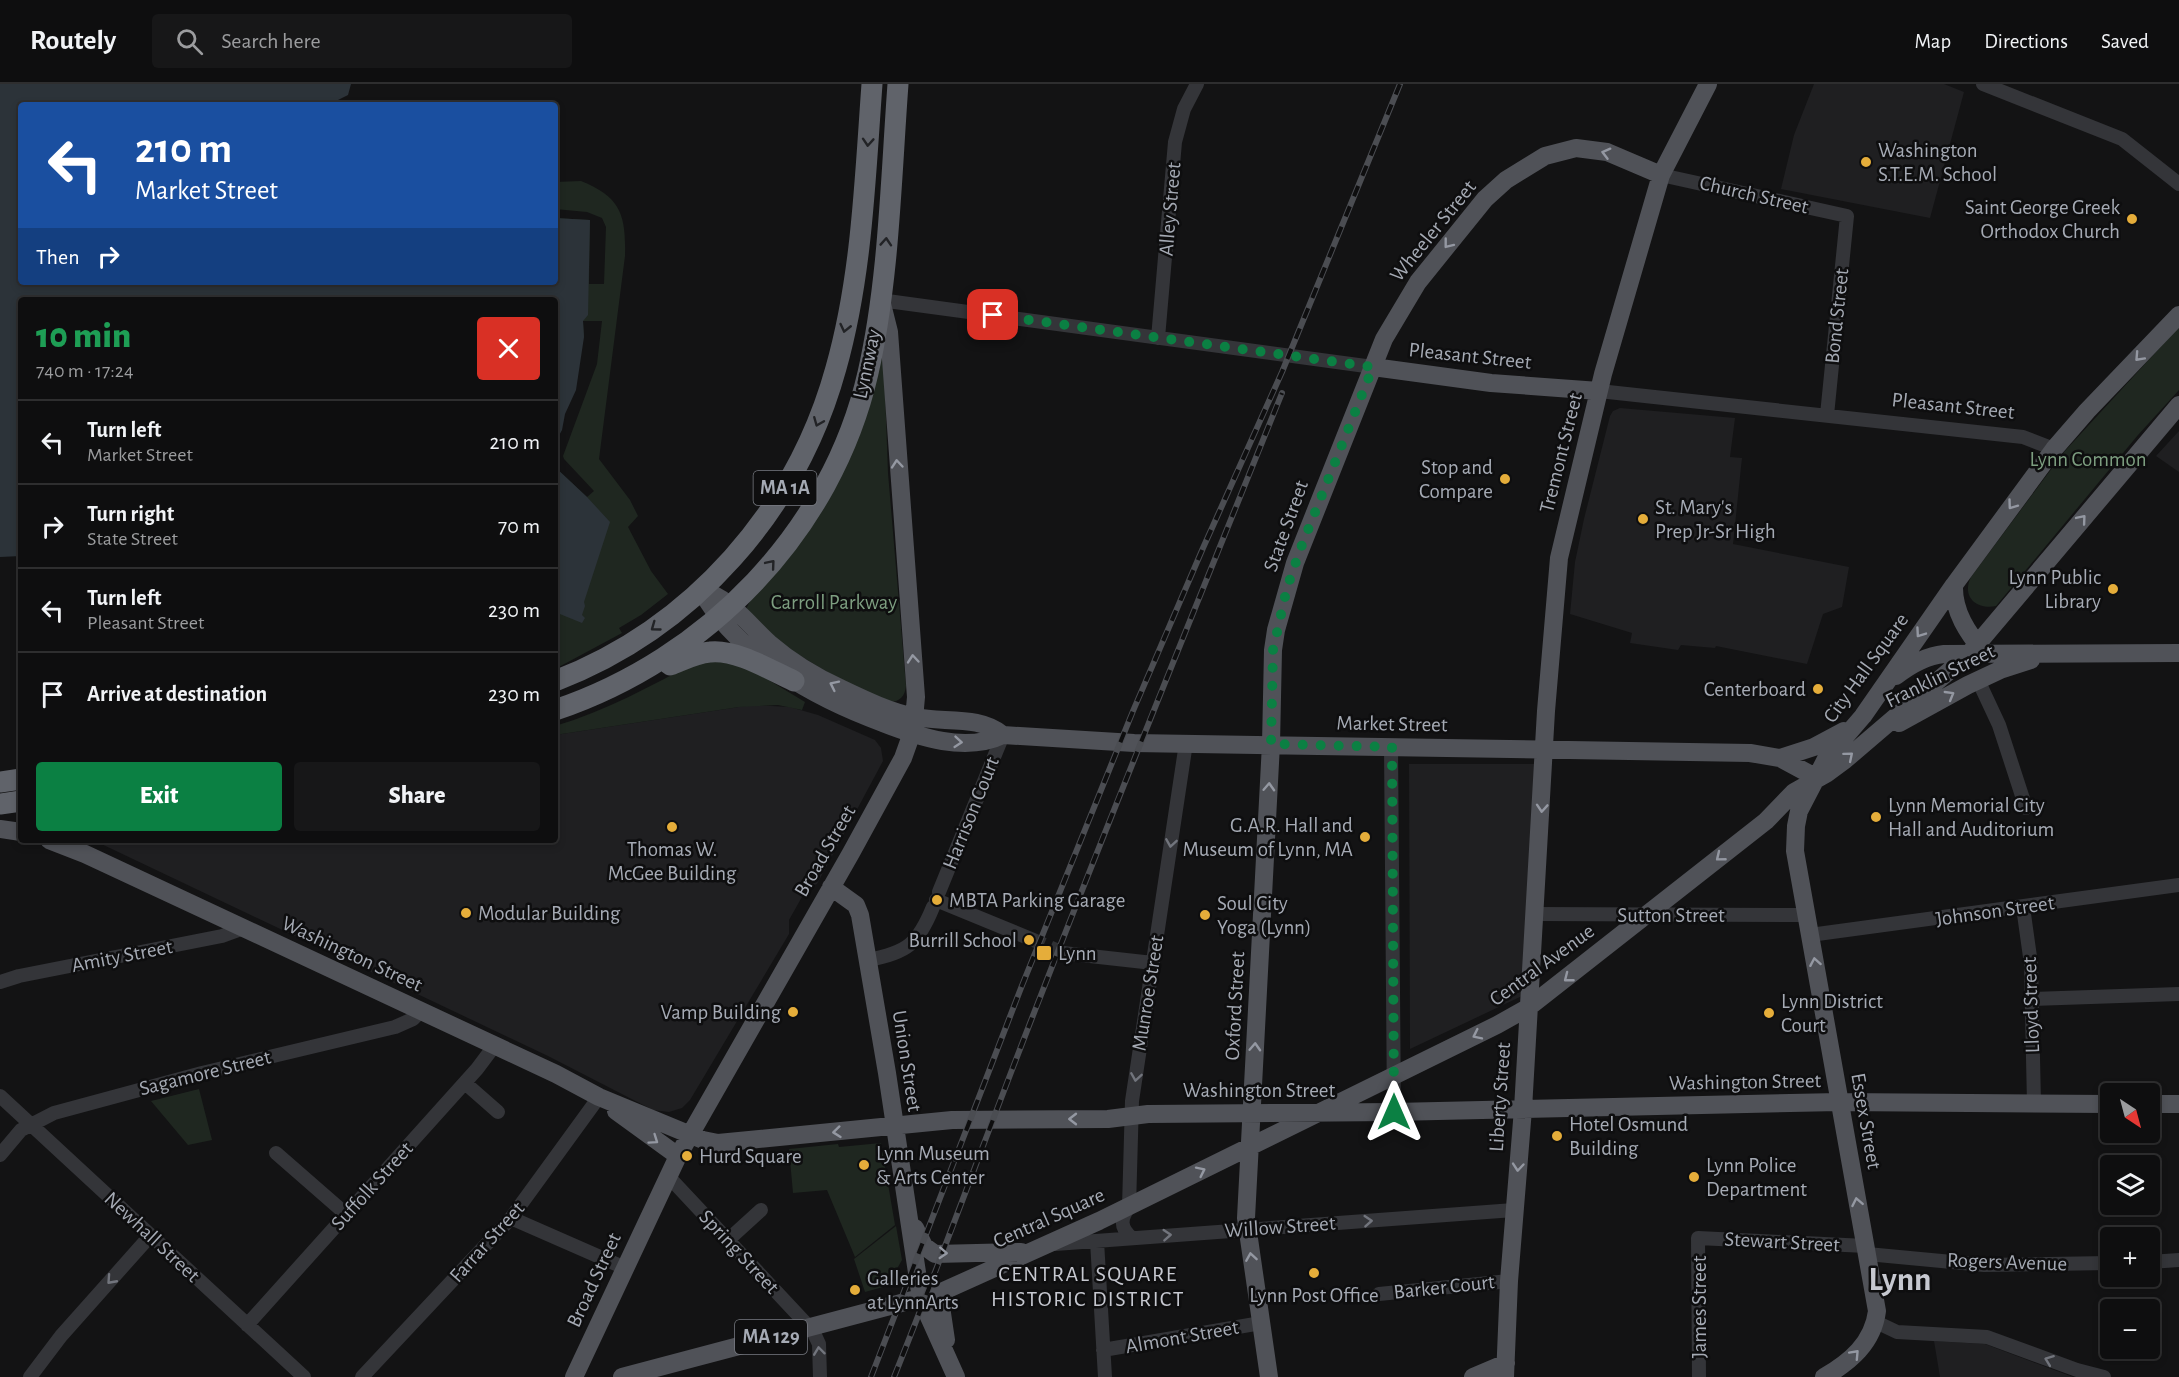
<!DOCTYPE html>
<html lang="en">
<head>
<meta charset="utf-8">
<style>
	:root { --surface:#0e0e0f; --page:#171718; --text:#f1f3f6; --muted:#9b9c9e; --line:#2e2e2f; --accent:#0b8043 }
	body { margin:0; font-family:"Alegreya Sans",sans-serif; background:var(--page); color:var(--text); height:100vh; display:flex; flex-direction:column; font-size:22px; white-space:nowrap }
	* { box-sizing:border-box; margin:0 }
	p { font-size:20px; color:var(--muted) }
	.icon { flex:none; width:33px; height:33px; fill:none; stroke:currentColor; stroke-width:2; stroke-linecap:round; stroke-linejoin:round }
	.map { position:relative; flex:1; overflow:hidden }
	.drawer { position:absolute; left:18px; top:213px; width:540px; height:546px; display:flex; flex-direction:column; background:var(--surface); border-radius:6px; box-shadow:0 3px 9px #0003,0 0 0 2px var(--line) }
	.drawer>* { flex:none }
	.hud { position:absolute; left:18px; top:18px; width:540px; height:183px; border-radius:6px; box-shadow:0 3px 9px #0003,0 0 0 2px var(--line); background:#1a4fa0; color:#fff; overflow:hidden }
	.needle { width:39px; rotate:144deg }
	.tools { position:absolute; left:2100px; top:999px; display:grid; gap:12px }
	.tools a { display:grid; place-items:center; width:60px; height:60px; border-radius:6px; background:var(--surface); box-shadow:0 3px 9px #0003,0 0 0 2px var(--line); font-size:30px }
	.pin { position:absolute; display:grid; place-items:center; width:51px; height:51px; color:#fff; margin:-26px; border-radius:12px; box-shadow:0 3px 9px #0006 }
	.me { position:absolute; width:66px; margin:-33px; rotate:0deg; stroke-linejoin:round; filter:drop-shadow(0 0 4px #0008) }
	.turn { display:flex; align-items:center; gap:21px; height:126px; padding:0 18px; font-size:27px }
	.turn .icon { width:78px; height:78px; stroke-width:2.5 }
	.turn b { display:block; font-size:42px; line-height:51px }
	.then { display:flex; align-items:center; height:57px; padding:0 18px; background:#0003; gap:12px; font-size:22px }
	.round { display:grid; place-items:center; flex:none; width:63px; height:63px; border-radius:6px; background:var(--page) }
	.overview { display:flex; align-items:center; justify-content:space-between; height:102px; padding:0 18px }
	h1 { font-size:36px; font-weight:800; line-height:45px; color:#1e9e55 }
	.primary-button { display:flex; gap:12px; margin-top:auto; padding:12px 18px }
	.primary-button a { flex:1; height:69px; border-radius:6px; background:var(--accent); color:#fff; font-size:24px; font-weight:800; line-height:69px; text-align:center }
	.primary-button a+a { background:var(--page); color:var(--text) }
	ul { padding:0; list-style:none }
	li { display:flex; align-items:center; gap:18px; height:84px; padding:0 18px; border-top:2px solid var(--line) }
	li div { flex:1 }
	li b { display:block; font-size:22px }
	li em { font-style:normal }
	header { display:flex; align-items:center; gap:36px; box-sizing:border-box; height:84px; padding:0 30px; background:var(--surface); border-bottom:2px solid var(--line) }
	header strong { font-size:28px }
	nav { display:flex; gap:33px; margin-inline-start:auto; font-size:21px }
	.search { width:420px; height:54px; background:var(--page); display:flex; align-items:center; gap:15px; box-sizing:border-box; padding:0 21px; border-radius:6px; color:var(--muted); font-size:22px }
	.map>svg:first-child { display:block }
</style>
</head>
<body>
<header>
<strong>Routely</strong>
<div class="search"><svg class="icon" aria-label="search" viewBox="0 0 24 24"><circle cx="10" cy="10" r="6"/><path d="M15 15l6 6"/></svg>Search here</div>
<nav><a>Map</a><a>Directions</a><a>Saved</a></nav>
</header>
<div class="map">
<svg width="2179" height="1293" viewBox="0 0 2179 1293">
	<rect width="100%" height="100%" fill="#131314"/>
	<path fill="#1f1f21" d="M1814,0H1944L1964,8L1930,134L1781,105L1794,51Z
		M1620,324L1735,334L1730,373L1742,374L1733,460L1849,483L1842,523L1823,530L1807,580L1716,562L1715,564L1681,561L1678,566L1630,559L1632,549L1570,530L1575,478L1584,435L1610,332L1613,327Z
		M2179,347V388L2156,372Z
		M752,621L790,623L818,631L875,656L881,664L883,677L817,800L807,804L789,836V850L690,1016L682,1024L669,1028L653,1026L548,972L93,756H555V651Z
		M1409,680H1536L1522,912L1410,965Z
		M1934,1257L1985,1260L2073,1293H1940Z"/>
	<path fill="#1f2720" d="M581,97C621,113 626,131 625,172L599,375L630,416L638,432L628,443L651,487L668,510L641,531L619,544L622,549L555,585V383L587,413L594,407L564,375L563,372L597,280L602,237H583L584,253L555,216V134L590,136L589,200H604L606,143L602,134L587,128L555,125V98Z
		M2179,243V306L2138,351L1996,522C1977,526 1961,513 1971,493L2064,368Z
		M883,252L888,389L906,602C905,612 900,618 889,618L842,597L784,562L746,525L751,515L782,481Z
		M697,578H739L805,618L802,626L778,621L739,623L555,651V642C606,627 650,602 697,578Z
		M199,1005L212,1056L188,1061L151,1017Z
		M881,1059L895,1141L855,1173L827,1106L793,1109L789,1065L838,1060L839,1063Z
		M896,1142L902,1176L887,1202L865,1208L854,1175Z"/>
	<path fill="#2c3339" d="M0,0H351L348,11L334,18L333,21H21V198H555V134L590,136L588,231L583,237L584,253L576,306L565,330L562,346L555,359V216H21V472L0,473Z
		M555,383L587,413L610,438L584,518L585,522L582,531L585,534L582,539L555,528Z"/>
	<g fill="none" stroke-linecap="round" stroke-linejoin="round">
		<path stroke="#303134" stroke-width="14" stroke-dasharray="14 7" stroke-linecap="butt" d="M1031,855L1063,869"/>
		<path stroke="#343539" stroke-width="14" d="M1983,0L2122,55L2179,100
			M1661,91L1847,132L1827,331
			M880,216L1373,283
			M1158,254L1175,58L1184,25L1197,0
			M1599,307L2023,353L2054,365
			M1978,596L1999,641L2026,724
			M1391,662L1394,1028
			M939,808L1003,651
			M936,816L1031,855
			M2023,823L2031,880L2034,1020
			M1535,830L1806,831
			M1810,851L2179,801
			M1063,869L1153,879
			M868,876C907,869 918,860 933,823
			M0,898L19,892L222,852L244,844
			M2032,915L2179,910
			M465,999L498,1028
			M0,1012L304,1293
			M276,1069L347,1131
			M0,1071L21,1046L54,1029L202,989L395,943L413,935L421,927
			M668,1092L813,1247L819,1260L820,1293
			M511,1134L625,1184
			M1132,1154C1120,1144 1120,1135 1129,1123L1132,1017L1186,659
			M728,1156L761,1126
			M1097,1157L1105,1293
			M1055,1160L1514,1126
			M1867,1170L1984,1181L2110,1179
			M2150,1178L2179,1176
			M1379,1210L1509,1197
			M1876,1238L1897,1248L1987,1253L2077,1286L2104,1293
			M247,1241L477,985L495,961
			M1103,1266L1261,1239
			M30,1293L61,1252L150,1152
			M362,1293L511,1134L599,1013
			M1699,1293L1698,1154L1866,1162"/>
		<path stroke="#505258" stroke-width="18" d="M1373,283L1491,299L1599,307
			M1954,501C1953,528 1968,549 1984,569
			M701,506C736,571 817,615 883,639C919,653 966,669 1003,651L1134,659L1750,669L1780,674L1817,694
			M701,506C729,513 748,540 769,559C791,578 816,593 842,605C865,616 890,628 915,633C943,639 980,631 1003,651
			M1896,592C1910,581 1925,572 1944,570L2179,569
			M1899,639L1968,601L2000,586L2031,576
			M1780,674L1814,663L1844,647
			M0,745L21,748
			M49,756L85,770L556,990L599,1013L703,1056L718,1059L952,1036L1108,1035L1148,1030L1394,1028L1839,1018L2110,1020
			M831,803L856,821L860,831L887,989L921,1215L956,1293
			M2150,1020H2179
			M616,1027L678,1072
			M915,1144L924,1162L935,1170L1021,1168
			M939,1209L946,1256
			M574,1293L678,1072L851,769L903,674L913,646L916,613L889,248L882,220
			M622,1293L939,1209L1099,1137L1497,941L1529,923L1766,737L1794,708L1826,690L1845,676L1969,570L2179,321
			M1269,1293L1246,1134L1271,660L1273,566L1276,546L1295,479L1384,255L1418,198L1485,115L1506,96L1545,72L1576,64L1607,68L1661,91
			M1473,1293L1506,1279
			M1505,1293L1509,1197L1523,1025L1546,627L1559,474L1603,290L1661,91L1708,0
			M1824,1293C1850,1278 1873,1259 1877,1227L1795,767L1796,742L1799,727L1826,675L1863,632L1954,501L2054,365L2087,327L2179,231"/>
		<path stroke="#60636a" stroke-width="21" d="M670,581C683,576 696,569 710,568C736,565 770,586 794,597
			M555,597C693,544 797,426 836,284C862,192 865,95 872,0
			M555,626C707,575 832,447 868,289C889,197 891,94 898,0
			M0,698L21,695
			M0,720L21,717"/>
		<defs>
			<path id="rail" d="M871,1293L1021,904L1133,627L1203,464L1282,288L1400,0
				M894,1293C945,1166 991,1038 1041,911C1119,710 1201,510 1282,309"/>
		</defs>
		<use href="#rail" stroke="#4b4d52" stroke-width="6"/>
		<use href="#rail" stroke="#0e0e0f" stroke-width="4" stroke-dasharray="11" stroke-linecap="butt"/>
	</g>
	<defs><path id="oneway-chevron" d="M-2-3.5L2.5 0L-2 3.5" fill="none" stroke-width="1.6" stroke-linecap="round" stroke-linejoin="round" transform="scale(1.5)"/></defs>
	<g stroke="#222326">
		<use href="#oneway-chevron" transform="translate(868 58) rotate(94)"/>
		<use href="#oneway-chevron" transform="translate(886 158) rotate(-86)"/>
		<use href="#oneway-chevron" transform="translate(845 244) rotate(103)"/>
		<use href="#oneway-chevron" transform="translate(818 338) rotate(112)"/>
		<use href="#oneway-chevron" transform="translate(771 480) rotate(-50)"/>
		<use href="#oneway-chevron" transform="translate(655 543) rotate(144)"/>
	</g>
	<g stroke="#9498a2">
		<use href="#oneway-chevron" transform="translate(1606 69) rotate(-165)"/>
		<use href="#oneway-chevron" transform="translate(1448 160) rotate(128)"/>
		<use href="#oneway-chevron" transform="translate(2139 273) rotate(133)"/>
		<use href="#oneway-chevron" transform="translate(897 380) rotate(-95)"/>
		<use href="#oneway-chevron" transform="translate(2012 421) rotate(126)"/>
		<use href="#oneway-chevron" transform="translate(2082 435) rotate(-50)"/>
		<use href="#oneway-chevron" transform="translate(1920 549) rotate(125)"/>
		<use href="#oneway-chevron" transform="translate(913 575) rotate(-95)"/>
		<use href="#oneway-chevron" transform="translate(834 601) rotate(-154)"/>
		<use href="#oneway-chevron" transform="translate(1950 611) rotate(-30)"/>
		<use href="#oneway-chevron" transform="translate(958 658) rotate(5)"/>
		<use href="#oneway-chevron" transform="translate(1849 672) rotate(-40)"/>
		<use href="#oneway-chevron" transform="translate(1269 703) rotate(-87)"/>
		<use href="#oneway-chevron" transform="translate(1542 724) rotate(94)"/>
		<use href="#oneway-chevron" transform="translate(1720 773) rotate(141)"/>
		<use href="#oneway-chevron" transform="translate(1815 878) rotate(-100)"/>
		<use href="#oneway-chevron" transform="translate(1568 894) rotate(142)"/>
		<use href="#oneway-chevron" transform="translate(1477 951) rotate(154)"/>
		<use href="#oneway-chevron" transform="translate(1255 963) rotate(-87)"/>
		<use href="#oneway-chevron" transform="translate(1073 1035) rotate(-180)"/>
		<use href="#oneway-chevron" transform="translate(837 1048) rotate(174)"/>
		<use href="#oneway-chevron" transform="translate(654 1056) rotate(35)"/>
		<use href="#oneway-chevron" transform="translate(1518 1083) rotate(95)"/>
		<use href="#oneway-chevron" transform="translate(1201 1087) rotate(-26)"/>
		<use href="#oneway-chevron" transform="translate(1857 1118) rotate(-101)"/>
		<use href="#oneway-chevron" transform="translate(943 1169) rotate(3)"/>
		<use href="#oneway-chevron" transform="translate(1251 1173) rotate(-99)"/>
		<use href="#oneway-chevron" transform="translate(1855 1270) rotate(-47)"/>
	</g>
	<g stroke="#72757d">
		<use href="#oneway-chevron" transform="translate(1171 759) rotate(99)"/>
		<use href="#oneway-chevron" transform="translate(1136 993) rotate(99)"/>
		<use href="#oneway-chevron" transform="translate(1368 1137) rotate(-4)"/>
		<use href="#oneway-chevron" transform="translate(1167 1151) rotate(-4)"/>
		<use href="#oneway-chevron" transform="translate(111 1196) rotate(132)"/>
		<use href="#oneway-chevron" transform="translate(819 1267) rotate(-97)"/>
		<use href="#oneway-chevron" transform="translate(2049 1276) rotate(-159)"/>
	</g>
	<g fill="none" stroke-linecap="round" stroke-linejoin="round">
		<path stroke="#0b8043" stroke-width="10" stroke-dasharray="0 18" d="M993,231L1373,283L1300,466L1287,504L1273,566L1271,660L1392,663L1394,1028"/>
	</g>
	<g fill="#e5ad3a" stroke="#0e0e0f" stroke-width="2">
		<circle cx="1866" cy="78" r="6"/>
		<circle cx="2132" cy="135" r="6"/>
		<circle cx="1505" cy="395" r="6"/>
		<circle cx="1643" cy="435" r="6"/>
		<circle cx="2113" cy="505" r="6"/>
		<circle cx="1818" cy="605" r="6"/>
		<circle cx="1876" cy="733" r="6"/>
		<circle cx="672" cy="743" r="6"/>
		<circle cx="1365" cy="753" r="6"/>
		<circle cx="937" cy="816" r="6"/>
		<circle cx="466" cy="829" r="6"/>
		<circle cx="1205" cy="831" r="6"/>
		<circle cx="1029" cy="856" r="6"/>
		<rect x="1036" y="861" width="16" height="16" rx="3"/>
		<circle cx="793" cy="928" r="6"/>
		<circle cx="1769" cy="929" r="6"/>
		<circle cx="1557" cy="1052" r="6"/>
		<circle cx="687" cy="1072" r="6"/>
		<circle cx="864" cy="1081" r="6"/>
		<circle cx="1694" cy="1093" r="6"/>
		<circle cx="1314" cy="1189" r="6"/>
		<circle cx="855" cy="1206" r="6"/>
	</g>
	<g text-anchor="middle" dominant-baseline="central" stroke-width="5" stroke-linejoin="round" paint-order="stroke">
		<g fill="#0e0e0f" stroke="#787b82" stroke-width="1.5">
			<rect x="753.5" y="387" width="63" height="34" rx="4.5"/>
			<rect x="735" y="1236" width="72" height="34" rx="4.5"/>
		</g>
		<g font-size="20" font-weight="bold" fill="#a5aab4">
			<text x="785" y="404">MA 1A</text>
			<text x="771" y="1253">MA 129</text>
		</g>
		<g font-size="21" fill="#a5aab4" stroke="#0e0e0f" text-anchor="start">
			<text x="1878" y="66">Washington<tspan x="1878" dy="24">S.T.E.M. School</tspan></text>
			<text x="2120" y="123" text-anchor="end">Saint George Greek<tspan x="2120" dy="24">Orthodox Church</tspan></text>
			<text x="1493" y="383" text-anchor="end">Stop and<tspan x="1493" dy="24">Compare</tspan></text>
			<text x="1655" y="423">St. Mary's<tspan x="1655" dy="24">Prep Jr-Sr High</tspan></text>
			<text x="2101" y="493" text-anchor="end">Lynn Public<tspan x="2101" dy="24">Library</tspan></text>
			<text x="1806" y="605" text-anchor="end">Centerboard</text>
			<text x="1888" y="721">Lynn Memorial City<tspan x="1888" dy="24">Hall and Auditorium</tspan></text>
			<text x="1353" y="741" text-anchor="end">G.A.R. Hall and<tspan x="1353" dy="24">Museum of Lynn, MA</tspan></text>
			<text x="672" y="765" text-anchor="middle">Thomas W.<tspan x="672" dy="24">McGee Building</tspan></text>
			<text x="949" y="816">MBTA Parking Garage</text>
			<text x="1217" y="819">Soul City<tspan x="1217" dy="24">Yoga (Lynn)</tspan></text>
			<text x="478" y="829">Modular Building</text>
			<text x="1017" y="856" text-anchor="end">Burrill School</text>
			<text x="1058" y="869">Lynn</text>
			<text x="1781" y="917">Lynn District<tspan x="1781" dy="24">Court</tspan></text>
			<text x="781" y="928" text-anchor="end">Vamp Building</text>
			<text x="1569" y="1040">Hotel Osmund<tspan x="1569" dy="24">Building</tspan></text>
			<text x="876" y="1069">Lynn Museum<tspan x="876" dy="24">&amp; Arts Center</tspan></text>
			<text x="699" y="1072">Hurd Square</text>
			<text x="1706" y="1081">Lynn Police<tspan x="1706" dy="24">Department</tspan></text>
			<text x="867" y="1194">Galleries<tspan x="867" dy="24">at LynnArts</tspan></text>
			<text x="1314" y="1211" text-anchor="middle">Lynn Post Office</text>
		</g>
		<g font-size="21" fill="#a5aab4" stroke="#0e0e0f">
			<text transform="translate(1754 111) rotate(13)">Church Street</text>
			<text transform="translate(1170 125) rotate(-85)">Alley Street</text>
			<text transform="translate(1433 147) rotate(-51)">Wheeler Street</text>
			<text transform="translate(1837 232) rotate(-84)">Bond Street</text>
			<text transform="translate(1470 272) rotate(6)">Pleasant Street</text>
			<text transform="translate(867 280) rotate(-78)">Lynnway</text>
			<text transform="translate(1953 322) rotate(6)">Pleasant Street</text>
			<text transform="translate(1561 369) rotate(-76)">Tremont Street</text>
			<text transform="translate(1286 442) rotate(-70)">State Street</text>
			<text transform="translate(1866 584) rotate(-54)">City Hall Square</text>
			<text transform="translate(1940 592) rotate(-26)">Franklin Street</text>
			<text transform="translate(1392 640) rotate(1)">Market Street</text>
			<text transform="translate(971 729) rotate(-68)">Harrison Court</text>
			<text transform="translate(825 767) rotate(-60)">Broad Street</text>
			<text transform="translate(1995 827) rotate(-8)">Johnson Street</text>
			<text x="1671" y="831">Sutton Street</text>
			<text transform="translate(352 870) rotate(25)">Washington Street</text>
			<text transform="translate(122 872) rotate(-11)">Amity Street</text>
			<text transform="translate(1542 881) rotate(-36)">Central Avenue</text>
			<text transform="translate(1148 909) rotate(-81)">Munroe Street</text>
			<text transform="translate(2031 921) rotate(-92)">Lloyd Street</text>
			<text transform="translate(1235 922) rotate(-87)">Oxford Street</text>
			<text transform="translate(907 977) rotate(81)">Union Street</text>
			<text transform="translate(205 989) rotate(-14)">Sagamore Street</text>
			<text transform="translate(1745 998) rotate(-1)">Washington Street</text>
			<text x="1259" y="1006">Washington Street</text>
			<text transform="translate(1500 1013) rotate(-86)">Liberty Street</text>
			<text transform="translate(1866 1037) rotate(80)">Essex Street</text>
			<text transform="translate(372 1102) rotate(-48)">Suffolk Street</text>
			<text transform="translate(1049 1134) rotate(-24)">Central Square</text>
			<text transform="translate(1280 1143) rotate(-4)">Willow Street</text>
			<text transform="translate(152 1153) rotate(43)">Newhall Street</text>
			<text transform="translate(487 1158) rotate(-48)">Farrar Street</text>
			<text transform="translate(1782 1158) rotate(3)">Stewart Street</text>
			<text transform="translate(739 1168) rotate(47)">Spring Street</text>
			<text transform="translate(2007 1178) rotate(2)">Rogers Avenue</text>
			<text transform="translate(594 1196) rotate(-65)">Broad Street</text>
			<text transform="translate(1444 1203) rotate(-6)">Barker Court</text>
			<text transform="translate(1699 1223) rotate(-90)">James Street</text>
			<text transform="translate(1182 1253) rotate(-10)">Almont Street</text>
		</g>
		<g font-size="21" fill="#7d9e80" stroke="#0e0e0f">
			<text x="2088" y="375">Lynn Common</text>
			<text x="834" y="518">Carroll Parkway</text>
		</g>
		<g font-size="22" letter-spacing="1.5" fill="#c6c8d0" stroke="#0e0e0f">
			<text x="1088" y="1190">CENTRAL SQUARE<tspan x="1088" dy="25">HISTORIC DISTRICT</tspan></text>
		</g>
		<g font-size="33" font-weight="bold" fill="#c6c8d0" stroke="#0e0e0f">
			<text x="1900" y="1196">Lynn</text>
		</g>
	</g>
</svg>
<div class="tools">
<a><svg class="needle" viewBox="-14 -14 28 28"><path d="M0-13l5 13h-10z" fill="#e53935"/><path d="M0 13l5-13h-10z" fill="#9b9c9e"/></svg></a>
<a><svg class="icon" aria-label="layers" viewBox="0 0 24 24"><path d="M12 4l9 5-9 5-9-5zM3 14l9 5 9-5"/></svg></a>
<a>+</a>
<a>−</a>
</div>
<div class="pin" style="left:993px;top:231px;background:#d93025"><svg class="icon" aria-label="arrive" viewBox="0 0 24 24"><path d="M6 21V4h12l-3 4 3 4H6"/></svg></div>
<svg class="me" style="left:1394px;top:1028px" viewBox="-20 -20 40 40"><path d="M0-17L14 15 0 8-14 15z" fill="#0b8043" stroke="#fff" stroke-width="4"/></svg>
<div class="hud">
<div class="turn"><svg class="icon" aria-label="left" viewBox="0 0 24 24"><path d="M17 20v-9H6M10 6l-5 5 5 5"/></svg><div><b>210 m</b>Market Street</div></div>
<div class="then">Then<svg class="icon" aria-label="right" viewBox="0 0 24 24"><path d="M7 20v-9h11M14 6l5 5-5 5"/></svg></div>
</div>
<section class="drawer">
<div class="overview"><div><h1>10 min</h1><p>740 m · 17:24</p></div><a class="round" style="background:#d93025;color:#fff"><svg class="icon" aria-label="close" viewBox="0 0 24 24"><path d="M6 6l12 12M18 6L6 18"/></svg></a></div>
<ul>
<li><svg class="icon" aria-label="left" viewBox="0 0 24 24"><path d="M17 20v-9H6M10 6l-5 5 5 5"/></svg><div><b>Turn left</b><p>Market Street</p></div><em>210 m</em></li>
<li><svg class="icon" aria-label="right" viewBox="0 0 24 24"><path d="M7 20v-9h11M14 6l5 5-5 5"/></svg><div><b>Turn right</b><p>State Street</p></div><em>70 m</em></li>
<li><svg class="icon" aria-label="left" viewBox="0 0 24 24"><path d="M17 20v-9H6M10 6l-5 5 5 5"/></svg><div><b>Turn left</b><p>Pleasant Street</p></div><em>230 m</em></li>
<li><svg class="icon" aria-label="arrive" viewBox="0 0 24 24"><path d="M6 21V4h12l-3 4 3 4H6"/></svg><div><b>Arrive at destination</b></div><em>230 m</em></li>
</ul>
<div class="primary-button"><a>Exit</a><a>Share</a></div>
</section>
</div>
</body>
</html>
